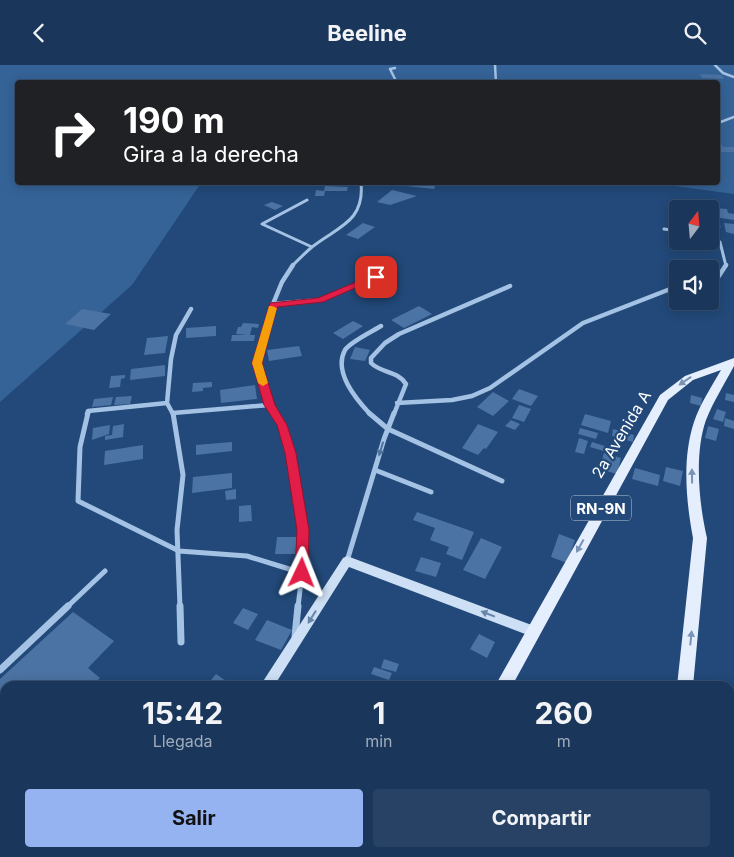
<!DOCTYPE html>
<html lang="es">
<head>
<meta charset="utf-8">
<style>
	:root { --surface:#1a375b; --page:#274264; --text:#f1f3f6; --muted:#9facbb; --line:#385171; --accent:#95b2f1 }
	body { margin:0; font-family:Inter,sans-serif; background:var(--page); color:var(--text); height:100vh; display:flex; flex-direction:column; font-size:19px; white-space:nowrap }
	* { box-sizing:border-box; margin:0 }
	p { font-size:16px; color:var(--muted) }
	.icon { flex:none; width:28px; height:28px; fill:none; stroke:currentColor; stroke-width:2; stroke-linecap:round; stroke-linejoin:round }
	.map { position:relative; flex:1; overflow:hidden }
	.panel { position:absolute; left:0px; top:616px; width:735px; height:176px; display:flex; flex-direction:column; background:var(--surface); border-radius:15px 15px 0 0; box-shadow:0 2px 12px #0003,0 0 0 1px var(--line) }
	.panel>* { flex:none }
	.hud { position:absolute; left:15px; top:15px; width:705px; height:105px; border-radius:5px; box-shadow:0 2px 12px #0003,0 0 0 1px var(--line); background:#202124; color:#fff; overflow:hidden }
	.needle { width:32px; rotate:16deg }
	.buttons { position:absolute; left:669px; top:135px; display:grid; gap:10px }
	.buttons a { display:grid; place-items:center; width:50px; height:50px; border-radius:5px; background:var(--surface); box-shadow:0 2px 12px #0003,0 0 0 1px var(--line); font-size:25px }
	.pin { position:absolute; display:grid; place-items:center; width:42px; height:42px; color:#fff; margin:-21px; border-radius:10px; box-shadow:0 2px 8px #0006 }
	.me { position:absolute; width:55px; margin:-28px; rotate:2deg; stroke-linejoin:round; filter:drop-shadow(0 0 4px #0008) }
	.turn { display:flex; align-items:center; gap:18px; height:105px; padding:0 25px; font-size:22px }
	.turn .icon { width:65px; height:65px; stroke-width:2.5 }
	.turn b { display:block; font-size:35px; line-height:42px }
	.eta { display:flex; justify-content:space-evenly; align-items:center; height:85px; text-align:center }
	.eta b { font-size:30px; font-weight:700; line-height:35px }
	.primary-button { display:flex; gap:10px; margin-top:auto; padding:10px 25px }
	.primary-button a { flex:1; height:58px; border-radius:5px; background:var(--accent); color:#111; font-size:20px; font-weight:700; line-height:58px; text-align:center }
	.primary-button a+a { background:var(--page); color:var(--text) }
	header { display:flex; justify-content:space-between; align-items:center; height:65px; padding:0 25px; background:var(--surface); font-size:22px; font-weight:700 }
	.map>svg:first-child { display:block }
</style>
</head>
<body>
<header><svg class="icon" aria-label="back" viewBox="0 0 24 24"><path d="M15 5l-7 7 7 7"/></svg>Beeline<svg class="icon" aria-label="search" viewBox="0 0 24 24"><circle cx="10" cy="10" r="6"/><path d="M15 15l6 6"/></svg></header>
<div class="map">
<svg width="734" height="792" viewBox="0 0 734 792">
	<rect width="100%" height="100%" fill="#224979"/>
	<path fill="#356397" d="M0,0H734V129L653,118H718V18H18V118H201L132,220L0,337Z"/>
	<path fill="#4b73a3" d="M700,9L722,10L724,14L702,13Z
		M718,75L723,82H734V87H718Z
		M397,118H440L438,121H435L434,124L396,120Z
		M325,121L348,122L347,126H325L324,131H315L316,125L324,126Z
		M392,125L417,131L390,140L377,137Z
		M272,137L283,141L275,145L264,140Z
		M713,143L727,144L728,148L734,149V155L714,152Z
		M363,158L375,162L358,174L346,170Z
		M724,158L734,159V169L726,167Z
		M711,159L721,161L718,167L710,165Z
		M419,241L432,249L404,263L391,255Z
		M82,244L111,249L94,265L65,259Z
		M353,256L363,261L343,274L333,268Z
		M243,258L259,259L258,263L252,262L250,270H255L254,276H231L232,270H247L236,269L238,262H241Z
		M216,261V271L186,273V263Z
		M168,271L165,288L144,290L147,273Z
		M299,281L302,291L269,296L267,285Z
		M355,282L370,285L365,296L350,294Z
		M165,300V311L130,315L131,304Z
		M125,310V313L121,314L120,322L109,323L111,311Z
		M212,317V322L203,323V326L192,327L193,318Z
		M255,320L257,334L221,338L220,325Z
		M519,324L538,331L531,341L512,334Z
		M493,327L509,336L493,351L477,342Z
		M726,328L734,330V337L725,335Z
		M691,330L702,333L701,341L690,338Z
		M132,331L130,339L114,340L116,332Z
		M113,332L111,340L92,342L94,334Z
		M519,340L531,344L524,357L512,353Z
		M717,344L726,347L723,357L713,354Z
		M585,349L611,356L608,368L581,360Z
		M725,353L734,356V364L724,361Z
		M511,355L520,359L515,365L505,361Z
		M124,359L123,372L105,375V371L112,370L113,361Z
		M478,359L498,367L486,384L484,383L478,390L462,383Z
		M110,360L109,369L92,375L93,363Z
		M708,361L719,364L716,376L705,373Z
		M580,363L598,368L596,374L578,369Z
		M613,364L634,370L633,377L612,371Z
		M579,373L588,376L584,389L575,387Z
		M232,377V386L196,390V380Z
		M592,377L608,382L607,387L590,382Z
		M143,380V394L104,400L105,386Z
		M604,388L621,393L617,409L599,404Z
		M666,402L683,406L680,421L663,416Z
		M635,403L660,410L658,421L632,414Z
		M232,408V423L192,428L193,412Z
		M236,424V434L226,435L225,426Z
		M251,440L252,456L239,457V441Z
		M417,447L474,467L462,495L446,489L449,482L430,475L435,463L413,455Z
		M559,469L575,475L567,498L551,492Z
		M277,472H298L297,489H275Z
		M481,473L502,482L485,514L463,505Z
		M421,492L441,498L436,512L415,506Z
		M243,543L258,549L248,565L233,558Z
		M73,547L114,576L88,603L100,613L92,621H5V672L0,668V614Z
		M267,555L292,565L281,585L255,575Z
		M479,569L495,577L487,593L470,584Z
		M384,594L399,599L396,607L381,603Z
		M374,602L392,608L389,615L371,609Z
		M216,609L233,621H206Z
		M730,675L734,676V702L730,700Z
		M235,788H274L271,792H238L234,789Z
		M686,788H704L703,792H686Z"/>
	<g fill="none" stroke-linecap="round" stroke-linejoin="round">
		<path stroke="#a4c2e4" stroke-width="2.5" d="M495,0L496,18
			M715,0L723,8L734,12
			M395,3L390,4L397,18
			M718,58L734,52"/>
		<path stroke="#a4c2e4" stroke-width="3" d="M307,135L262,159L312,182
			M664,164L678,166
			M710,171L720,177L726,201
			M292,201C298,195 305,188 312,182C337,162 365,157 361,118"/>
		<path stroke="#a4c2e4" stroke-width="4.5" d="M710,218L715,217L726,200
			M273,239L320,235L376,212
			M397,338L452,335L472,331L490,323L583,258L678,221
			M173,348L269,340
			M87,349L88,346L167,338
			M173,349L167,338L171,294L176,270L191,244
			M275,349L269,340L257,298L273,239L282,217L293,200
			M370,349C356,334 333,307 345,285C350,277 373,266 381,261
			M394,349L406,319C398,306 381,308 371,298V293L385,278L399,269L510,221"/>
		<path stroke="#a4c2e4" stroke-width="5" d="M88,348L80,382L78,436L179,486L247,491L302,508
			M173,348L183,410L177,465L180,542
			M274,348L282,360L291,389L303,465L302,508L298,542
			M369,348L388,364L502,416
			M375,405L431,427
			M347,496L384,374L394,348
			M67,542L105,506"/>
		<path stroke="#a4c2e4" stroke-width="7" d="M180,541L181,577
			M295,571L298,541
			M0,605L68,541
			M730,645L734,646"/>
		<path fill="#cddff4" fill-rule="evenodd" d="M347,491L537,562L539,566L537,570L533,572L349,502L274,621H260L343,493Z
			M147,788H164L162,792H145Z"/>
		<path fill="#e4eefc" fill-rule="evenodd" d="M734,293V301C725,318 713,337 706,355C694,389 699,439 707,473L693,621H677L693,473C686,436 682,393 694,357C700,339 712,321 721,305L693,315L668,335L512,621H495L660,330L685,311Z
			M377,788H399L397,792H375Z
			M656,788H676L675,792H655Z"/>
	</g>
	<defs><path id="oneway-solid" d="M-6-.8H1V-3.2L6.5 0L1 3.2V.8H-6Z" transform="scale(1.25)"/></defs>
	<g fill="#7993b4">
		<use href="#oneway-solid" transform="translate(685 316) rotate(146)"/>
		<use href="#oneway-solid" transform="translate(692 411) rotate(-91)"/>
		<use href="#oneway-solid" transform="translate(580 481) rotate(119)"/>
		<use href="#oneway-solid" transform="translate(691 573) rotate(-84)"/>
	</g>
	<use fill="#50739e" href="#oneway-solid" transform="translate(381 384) rotate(107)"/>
	<g fill="#6685aa">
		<use href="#oneway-solid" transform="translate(488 549) rotate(-159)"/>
		<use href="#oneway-solid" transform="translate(312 552) rotate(122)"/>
	</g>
	<path fill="#e11d48" stroke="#92132f" d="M373,210L380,212L323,237L277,242L262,298L275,340L287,360L296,388L309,465L308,508L306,512L302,514L297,512L295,508L297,465L285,388L277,360L264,340L252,298L270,238L318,233Z"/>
	<path fill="#f59e0b" d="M269,241H272L277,243L262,298L268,318L263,321L258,318L252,298Z"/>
	<g text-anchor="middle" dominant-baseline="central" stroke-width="4.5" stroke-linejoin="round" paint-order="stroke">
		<rect fill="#224979" stroke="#bdc8d7" stroke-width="1" x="571" y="430.5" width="60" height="25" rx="4"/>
		<g font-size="15" font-weight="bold" fill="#fff">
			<text x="601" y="443">RN-9N</text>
		</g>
		<g font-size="16" fill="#fff" stroke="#224979">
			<text transform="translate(621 369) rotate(-59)">2a Avenida A</text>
		</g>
	</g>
</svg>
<div class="buttons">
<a><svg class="needle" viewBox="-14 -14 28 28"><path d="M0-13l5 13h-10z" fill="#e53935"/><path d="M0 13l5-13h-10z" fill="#9facbb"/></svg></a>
<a><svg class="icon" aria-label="sound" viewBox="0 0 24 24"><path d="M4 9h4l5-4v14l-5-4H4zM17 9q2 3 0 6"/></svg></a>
</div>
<div class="pin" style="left:376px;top:212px;background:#d93025"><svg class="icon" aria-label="arrive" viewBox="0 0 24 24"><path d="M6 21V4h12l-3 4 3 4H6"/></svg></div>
<svg class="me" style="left:302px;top:508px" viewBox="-20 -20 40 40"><path d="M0-17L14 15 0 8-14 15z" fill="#e11d48" stroke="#fff" stroke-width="4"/></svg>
<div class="hud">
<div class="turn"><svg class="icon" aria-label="right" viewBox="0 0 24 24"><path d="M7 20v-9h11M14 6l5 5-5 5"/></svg><div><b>190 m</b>Gira a la derecha</div></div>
</div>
<section class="panel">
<div class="eta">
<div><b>15:42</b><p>Llegada</p></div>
<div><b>1</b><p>min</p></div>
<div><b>260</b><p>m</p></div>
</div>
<div class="primary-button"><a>Salir</a><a>Compartir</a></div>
</section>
</div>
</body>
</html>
